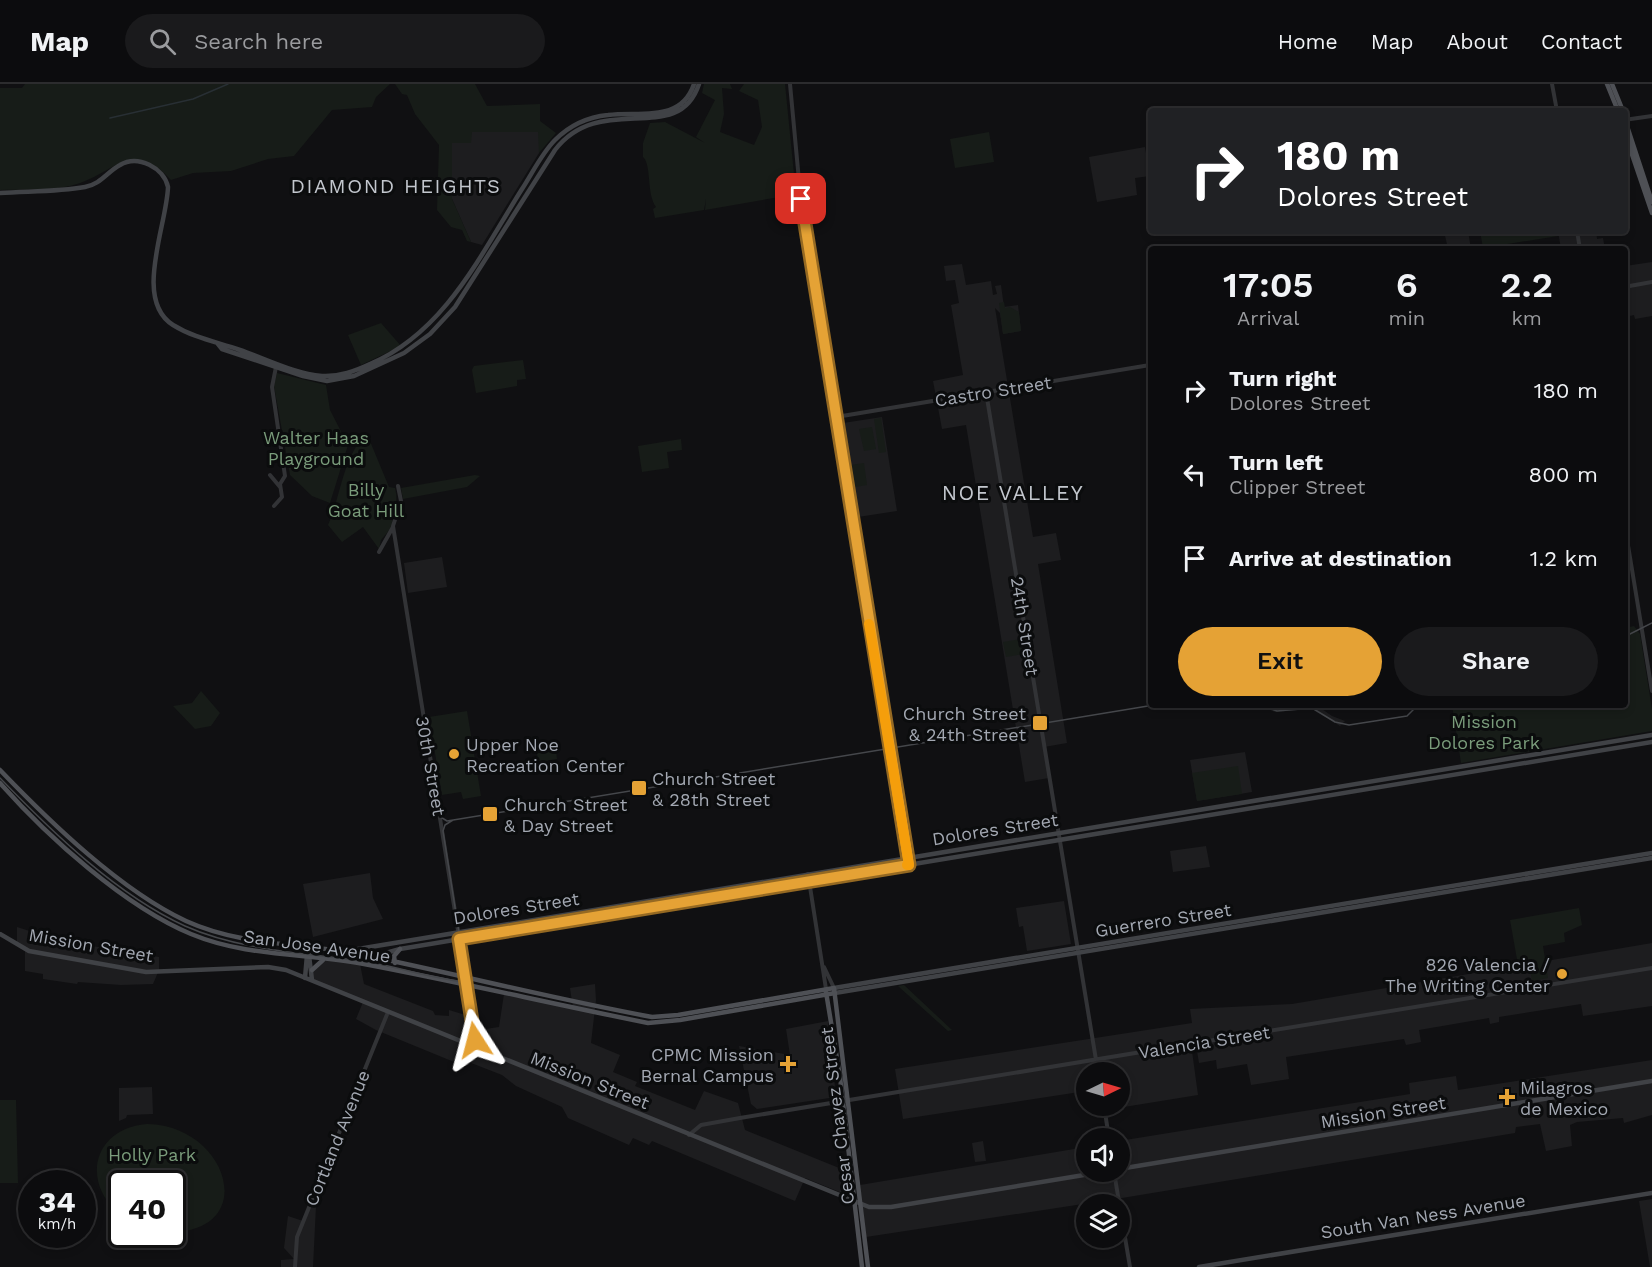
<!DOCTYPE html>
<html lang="en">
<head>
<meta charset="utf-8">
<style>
	:root { --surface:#0c0c0e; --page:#1a1a1c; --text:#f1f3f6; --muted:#9a9b9e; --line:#2c2c2e; --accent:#e5a235 }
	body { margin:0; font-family:"Work Sans",sans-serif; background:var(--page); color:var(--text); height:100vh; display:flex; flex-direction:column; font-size:22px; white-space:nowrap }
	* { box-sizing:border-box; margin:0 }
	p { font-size:20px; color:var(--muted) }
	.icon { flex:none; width:33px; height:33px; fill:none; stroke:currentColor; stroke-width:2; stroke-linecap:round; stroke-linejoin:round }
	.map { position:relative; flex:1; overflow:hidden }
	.side { position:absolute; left:1148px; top:162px; width:480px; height:462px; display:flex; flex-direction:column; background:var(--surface); border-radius:6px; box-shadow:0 3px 9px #0003,0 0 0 2px var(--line) }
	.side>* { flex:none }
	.guide { position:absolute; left:1148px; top:24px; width:480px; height:126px; border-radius:6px; box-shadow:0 3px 9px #0003,0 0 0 2px var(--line); background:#202124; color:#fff; overflow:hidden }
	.needle { width:39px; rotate:85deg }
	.controls { position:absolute; left:1076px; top:978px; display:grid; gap:12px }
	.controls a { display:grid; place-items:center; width:54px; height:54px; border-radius:50%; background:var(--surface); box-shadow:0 3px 9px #0003,0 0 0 2px var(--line); font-size:30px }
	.speed { position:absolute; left:18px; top:1086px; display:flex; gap:12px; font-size:30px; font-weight:700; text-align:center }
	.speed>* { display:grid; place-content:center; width:78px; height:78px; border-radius:50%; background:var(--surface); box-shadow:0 3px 9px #0003,0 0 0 2px var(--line); line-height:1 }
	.speed small { font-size:15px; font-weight:400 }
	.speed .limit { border:3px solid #111; border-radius:9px; background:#fff; color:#111 }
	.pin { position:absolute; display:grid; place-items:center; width:51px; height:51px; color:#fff; margin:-26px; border-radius:12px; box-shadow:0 3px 9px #0006 }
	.me { position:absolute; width:66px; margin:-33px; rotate:351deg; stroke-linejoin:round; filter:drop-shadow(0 0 4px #0008) }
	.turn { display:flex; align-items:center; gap:21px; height:126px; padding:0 30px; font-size:27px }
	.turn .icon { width:78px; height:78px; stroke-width:2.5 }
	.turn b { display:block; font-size:42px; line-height:51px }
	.eta { display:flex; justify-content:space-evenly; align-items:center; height:102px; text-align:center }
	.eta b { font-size:36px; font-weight:600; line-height:42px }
	.button { display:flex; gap:12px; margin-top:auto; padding:12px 30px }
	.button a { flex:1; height:69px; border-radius:36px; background:var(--accent); color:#111; font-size:24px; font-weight:600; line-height:69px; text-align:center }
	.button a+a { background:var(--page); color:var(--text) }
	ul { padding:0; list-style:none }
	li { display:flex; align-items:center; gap:18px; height:84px; padding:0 30px }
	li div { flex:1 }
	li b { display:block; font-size:22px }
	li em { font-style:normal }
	header { display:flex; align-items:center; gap:36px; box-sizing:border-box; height:84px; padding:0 30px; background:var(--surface); border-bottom:2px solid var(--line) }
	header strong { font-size:28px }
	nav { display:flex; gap:33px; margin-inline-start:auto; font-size:21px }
	.search { width:420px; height:54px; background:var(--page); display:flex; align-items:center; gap:15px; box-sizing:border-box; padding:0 21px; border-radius:33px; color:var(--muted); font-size:22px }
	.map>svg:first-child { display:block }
</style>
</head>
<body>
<header>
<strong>Map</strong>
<div class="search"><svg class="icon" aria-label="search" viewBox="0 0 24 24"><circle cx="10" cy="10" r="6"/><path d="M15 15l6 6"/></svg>Search here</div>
<nav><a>Home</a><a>Map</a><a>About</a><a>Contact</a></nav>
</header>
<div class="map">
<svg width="1652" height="1183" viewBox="0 0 1652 1183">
	<rect width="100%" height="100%" fill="#101012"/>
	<path fill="#1d1d1f" d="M471,48H539V69L482,161L471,158L452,115V59H471Z
		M1145,63L1150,92L1135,94L1137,111L1097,118L1089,73Z
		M1444,147H1468L1471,165H1448Z
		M1558,147H1596L1597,155L1603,154L1605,165H1561Z
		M1652,178V232L1635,235L1634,231L1625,233V182Z
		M962,180L966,201L991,197L993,211L997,210L995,202L1001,201L1004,223L1018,221L1021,247L1003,250L1000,229L995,224L1033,453L1056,449L1061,476L1038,480L1067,659L1044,663L1049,694L1025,698L966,341L942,345L933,297L963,291L951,221L959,219L955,196L946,197L944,182Z
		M882,333L897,427L858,433L843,339Z
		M442,473L447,503L408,509L404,479Z
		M1258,621L1279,624L1316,621L1332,632L1345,637L1340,642L1314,625L1275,628Z
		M1245,668L1252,708L1197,717L1190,676Z
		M1206,762L1210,783L1173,788L1170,767Z
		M370,789L373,814L383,835L313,853L303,800Z
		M1064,817L1071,860L1027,867L1023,842L1019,843L1016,824Z
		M17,843L61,857L159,873V886L153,900L121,901L78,898L77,900L43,895V890L25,887V866L17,862Z
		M1652,859V922L1583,932L1581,920L1499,933V938L1490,940L1489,934L1419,946L1421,958L1406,961L1404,955L1286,973L1289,995L1251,1001L1247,980L1217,985L1216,976L1199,979L1197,967H1192L1198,1011L1124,1023L1119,988H1086V1007L903,1035L895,985L1192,939L1190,925L1292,920Z
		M324,875L360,880L364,900L433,927L435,931L449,932V926L472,933L474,946H479L499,943L504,910L573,924L570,904L595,900L596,916L591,959L620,971L613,988L637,998L635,1002L695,1026L704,1007L738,1019L745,1046L849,1088L852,1113L805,1094L795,1117L652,1057L649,1061L633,1054L629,1061L568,1034L562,1023L516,1002L502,991L461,975L459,980L376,946L356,935L363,918L312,896V886Z
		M828,937L836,1013L757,1025L751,1020L739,962L790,971L786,945Z
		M1652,976V1031L1624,1039L1623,1034L1577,1038L1570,1041L1572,1062L1546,1067L1540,1040L1516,1043L1515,1049L1122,1114L866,1153L860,1101L1086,1063V1088H1119V1057L1410,1010L1409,999L1456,992L1458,1006Z
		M152,1003L153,1030L127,1031L126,1034L119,1037V1004Z
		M983,1057L986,1077L975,1078L972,1059Z
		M1652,1115V1183H1650L1639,1117Z
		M310,1120L316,1122L313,1183H281V1176L294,1175L284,1164L288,1132L303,1137Z"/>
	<path fill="#171c18" d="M25,0H390L376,13L372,23L332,26L294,72L268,75L231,87L193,89L171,96C129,52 114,92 70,102C48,107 22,105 0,106V4H22Z
		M395,0H475L487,22L540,20V37L556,49L539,69L538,48H472L471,59H452V115L471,158L467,157L462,146L451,143L437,126L439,61L415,30L407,11L402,10Z
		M704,0H730L732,5L722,4L724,30L720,48L754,61L762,43L758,16L739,7L744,0H785L796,110L705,126L706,115L704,126L655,134L653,125L656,123C646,109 652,81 643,73V59L650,39L665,38L705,59L696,53L715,16L702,9Z
		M989,48L994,78L955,84L950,55Z
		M1480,147H1557L1558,152L1483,164Z
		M1004,218L1005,224L1010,223L1019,228L1021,247L1003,250L999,219Z
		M381,239L401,262L361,281L348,251Z
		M523,276L526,295L517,296V302L476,309L472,286L474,282Z
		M277,289L326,301L330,326L348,361L330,419L312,412L290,391L274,302Z
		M881,334L886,368L879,369L874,335Z
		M872,343L876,365L864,367L859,345Z
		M367,350L389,403L395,404C400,423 390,429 393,442L381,456L379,465L363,443L342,458L328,441C341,413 343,370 367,350Z
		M681,355L682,366L667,368L669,384L642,388L638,362Z
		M864,379L867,401L855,403L851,381Z
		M475,391L480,392L467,403L403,415L401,404Z
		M1634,542L1640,550L1652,625V647L1461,679L1452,621H1624L1625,544Z
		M1021,555L1024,570L1006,573L1003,558Z
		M201,607L220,629L211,642L195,645L173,622L192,619Z
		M467,627L481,712L463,715L461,708L442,711L429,633Z
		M555,658L557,675L538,678L536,661Z
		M1238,682L1242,710L1197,717L1192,689Z
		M1579,824L1582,841L1564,849L1565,858L1543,862L1548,894L1532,897L1529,880L1518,881L1510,836Z
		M904,901L952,946L948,947L898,902Z
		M0,1016H16L18,1099H0Z
		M147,1040C227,1041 260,1145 173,1148L172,1100H122L121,1131C80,1099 93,1044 147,1040Z"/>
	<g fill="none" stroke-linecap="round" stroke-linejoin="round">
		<path stroke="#282f34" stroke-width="1.5" d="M110,34L193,15L228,0"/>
		<path stroke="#323336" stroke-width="4" d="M790,0L801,118L909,781
			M1552,0L1557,27
			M1624,36L1652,32
			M1577,147L1580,165
			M1624,203L1652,198
			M986,308L1098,988
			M836,333L1150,281
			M270,391L280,403
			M398,402L401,417L393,442L475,952L473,962
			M274,422L282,413L280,400L285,392L272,303L276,283
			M1624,437L1652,607
			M379,468L393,443
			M808,790L826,905
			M824,883L834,904
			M1104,1022L1109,1054
			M689,1051L701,1041L740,1034L1652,884
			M1114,1088L1130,1183
			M295,1183L297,1153L388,928"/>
		<path stroke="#404246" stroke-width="4.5" d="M0,109C28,107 57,108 85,103C101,100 107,88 120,81C138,70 164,84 168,103C167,141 133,216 173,241C194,254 217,258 240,266C266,275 295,290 322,292C340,293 355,287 370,280C445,248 481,170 522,105C533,88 542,69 555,56C570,41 588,33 608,31C640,27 681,39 694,0
			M218,260L222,265L303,292L327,297L354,292L404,269L430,250L455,223L555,66C601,6 678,64 699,0
			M0,850L29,867L146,888L268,883L286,886L869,1123H891L1102,1088
			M308,863L312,896
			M346,867L1652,651
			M372,873L400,865L1652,658
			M305,894L307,871
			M834,904L1652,769
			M835,909L1652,774
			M1119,1085L1652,997
			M1199,1183L1652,1109"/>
		<path stroke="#4e5055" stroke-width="4.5" d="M1607,0L1618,27
			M1612,0L1623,27
			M1624,33L1652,118
			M1624,47L1652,129
			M0,686C50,738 120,806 186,837C241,862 301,859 359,870C457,890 554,915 652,933L678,931L834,904L868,1183
			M0,699C48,753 124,822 191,850C246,873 306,869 364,880C459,898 553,920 648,939L680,936L835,909
			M395,879L394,872L400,865
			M312,886L323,876
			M826,908L840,993L862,1183"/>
		<path stroke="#45474b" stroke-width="1.5" d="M1624,553L1652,539
			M1260,621L1277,627L1312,624L1335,638L1349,641L1407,632L1418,621
			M432,693L439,732L447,737L1154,621
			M0,694C52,748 117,811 185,842C241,867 308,869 368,878C398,883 427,893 458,897L463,895L465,887L443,747L445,741L453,736"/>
	</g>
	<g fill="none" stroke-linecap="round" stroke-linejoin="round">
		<defs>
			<path id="route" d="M475,956L459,855L909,781L801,115"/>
		</defs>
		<use href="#route" stroke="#956922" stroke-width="15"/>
		<use href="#route" stroke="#e5a235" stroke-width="10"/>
		<path stroke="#f59e0b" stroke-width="10" d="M869,540L909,781H907"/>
	</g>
	<g fill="#e5a235" stroke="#0b0c0d" stroke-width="2">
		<rect x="1032" y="631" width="16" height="16" rx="3"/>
		<circle cx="454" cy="670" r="6"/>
		<rect x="631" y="696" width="16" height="16" rx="3"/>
		<rect x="482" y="722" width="16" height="16" rx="3"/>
		<circle cx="1562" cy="890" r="6"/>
		<path d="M785 971h6v6h6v6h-6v6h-6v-6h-6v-6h6z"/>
		<path d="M1504 1004h6v6h6v6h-6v6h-6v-6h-6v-6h6z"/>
	</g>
	<g text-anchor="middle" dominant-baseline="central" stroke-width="6" stroke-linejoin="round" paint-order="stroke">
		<g font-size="18" fill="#a3a8b2" stroke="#0b0c0d">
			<text transform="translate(993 307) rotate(-9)">Castro Street</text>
			<text transform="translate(1025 542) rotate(81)">24th Street</text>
			<text transform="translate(431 682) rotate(80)">30th Street</text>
			<text transform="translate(995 745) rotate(-9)">Dolores Street</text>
			<text transform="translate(516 824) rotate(-9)">Dolores Street</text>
			<text transform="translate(1163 836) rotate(-9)">Guerrero Street</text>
			<text transform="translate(91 861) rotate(10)">Mission Street</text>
			<text transform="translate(317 862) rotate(8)">San Jose Avenue</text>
			<text transform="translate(1204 958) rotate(-9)">Valencia Street</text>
			<text transform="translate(590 996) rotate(22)">Mission Street</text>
			<text transform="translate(1383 1028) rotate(-9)">Mission Street</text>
			<text transform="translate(837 1032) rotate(-97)">Cesar Chavez Street</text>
			<text transform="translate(337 1054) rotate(-68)">Cortland Avenue</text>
			<text transform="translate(1423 1132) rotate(-9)">South Van Ness Avenue</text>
		</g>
		<g font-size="18" fill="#7a9c7b" stroke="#0b0c0d">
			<text x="316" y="353">Walter Haas<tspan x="316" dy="21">Playground</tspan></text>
			<text x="366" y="405">Billy<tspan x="366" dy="21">Goat Hill</tspan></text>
			<text x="1484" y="637">Mission<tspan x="1484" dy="21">Dolores Park</tspan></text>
			<text x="152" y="1070">Holly Park</text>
		</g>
		<g font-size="18" fill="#a3a8b2" stroke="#0b0c0d" text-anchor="start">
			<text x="1026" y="629" text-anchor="end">Church Street<tspan x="1026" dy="21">&amp; 24th Street</tspan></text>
			<text x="466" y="660">Upper Noe<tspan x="466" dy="21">Recreation Center</tspan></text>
			<text x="652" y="694">Church Street<tspan x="652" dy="21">&amp; 28th Street</tspan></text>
			<text x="504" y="720">Church Street<tspan x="504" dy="21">&amp; Day Street</tspan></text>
			<text x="1550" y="880" text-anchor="end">826 Valencia /<tspan x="1550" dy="21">The Writing Center</tspan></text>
			<text x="774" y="970" text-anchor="end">CPMC Mission<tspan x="774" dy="21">Bernal Campus</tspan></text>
			<text x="1520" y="1003">Milagros<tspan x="1520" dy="21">de Mexico</tspan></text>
		</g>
		<g font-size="20" letter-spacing="1.5" fill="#c3c7ce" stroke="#0b0c0d">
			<text x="396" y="102">DIAMOND HEIGHTS</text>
		</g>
		<g font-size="21" letter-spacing="1.5" fill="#c3c7ce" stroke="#0b0c0d">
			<text x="1013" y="408">NOE VALLEY</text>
		</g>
	</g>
</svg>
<div class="controls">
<a><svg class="needle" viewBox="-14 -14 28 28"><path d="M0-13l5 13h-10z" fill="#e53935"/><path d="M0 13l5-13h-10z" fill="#9a9b9e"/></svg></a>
<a><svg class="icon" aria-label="sound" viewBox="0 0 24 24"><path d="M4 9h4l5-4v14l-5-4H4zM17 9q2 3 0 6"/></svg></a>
<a><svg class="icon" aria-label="layers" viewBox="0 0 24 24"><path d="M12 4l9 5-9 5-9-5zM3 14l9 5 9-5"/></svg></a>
</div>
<div class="speed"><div>34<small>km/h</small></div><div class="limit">40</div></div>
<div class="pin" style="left:801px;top:115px;background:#d93025"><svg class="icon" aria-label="arrive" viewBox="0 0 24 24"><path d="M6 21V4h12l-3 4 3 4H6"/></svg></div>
<svg class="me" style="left:475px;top:956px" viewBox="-20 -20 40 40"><path d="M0-17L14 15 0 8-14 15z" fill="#e5a235" stroke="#fff" stroke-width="4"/></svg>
<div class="guide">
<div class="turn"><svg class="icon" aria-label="right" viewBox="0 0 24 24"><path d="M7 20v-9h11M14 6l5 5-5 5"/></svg><div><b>180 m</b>Dolores Street</div></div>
</div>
<section class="side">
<div class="eta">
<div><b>17:05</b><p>Arrival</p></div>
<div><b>6</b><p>min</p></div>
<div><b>2.2</b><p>km</p></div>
</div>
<ul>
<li><svg class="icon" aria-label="right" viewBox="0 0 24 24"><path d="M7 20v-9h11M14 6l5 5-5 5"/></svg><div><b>Turn right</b><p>Dolores Street</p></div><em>180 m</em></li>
<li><svg class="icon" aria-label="left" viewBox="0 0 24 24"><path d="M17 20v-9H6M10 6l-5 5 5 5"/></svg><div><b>Turn left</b><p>Clipper Street</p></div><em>800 m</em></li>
<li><svg class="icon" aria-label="arrive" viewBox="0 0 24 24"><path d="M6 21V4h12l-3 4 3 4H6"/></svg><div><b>Arrive at destination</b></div><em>1.2 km</em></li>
</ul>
<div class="button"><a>Exit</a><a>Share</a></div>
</section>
</div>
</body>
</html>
